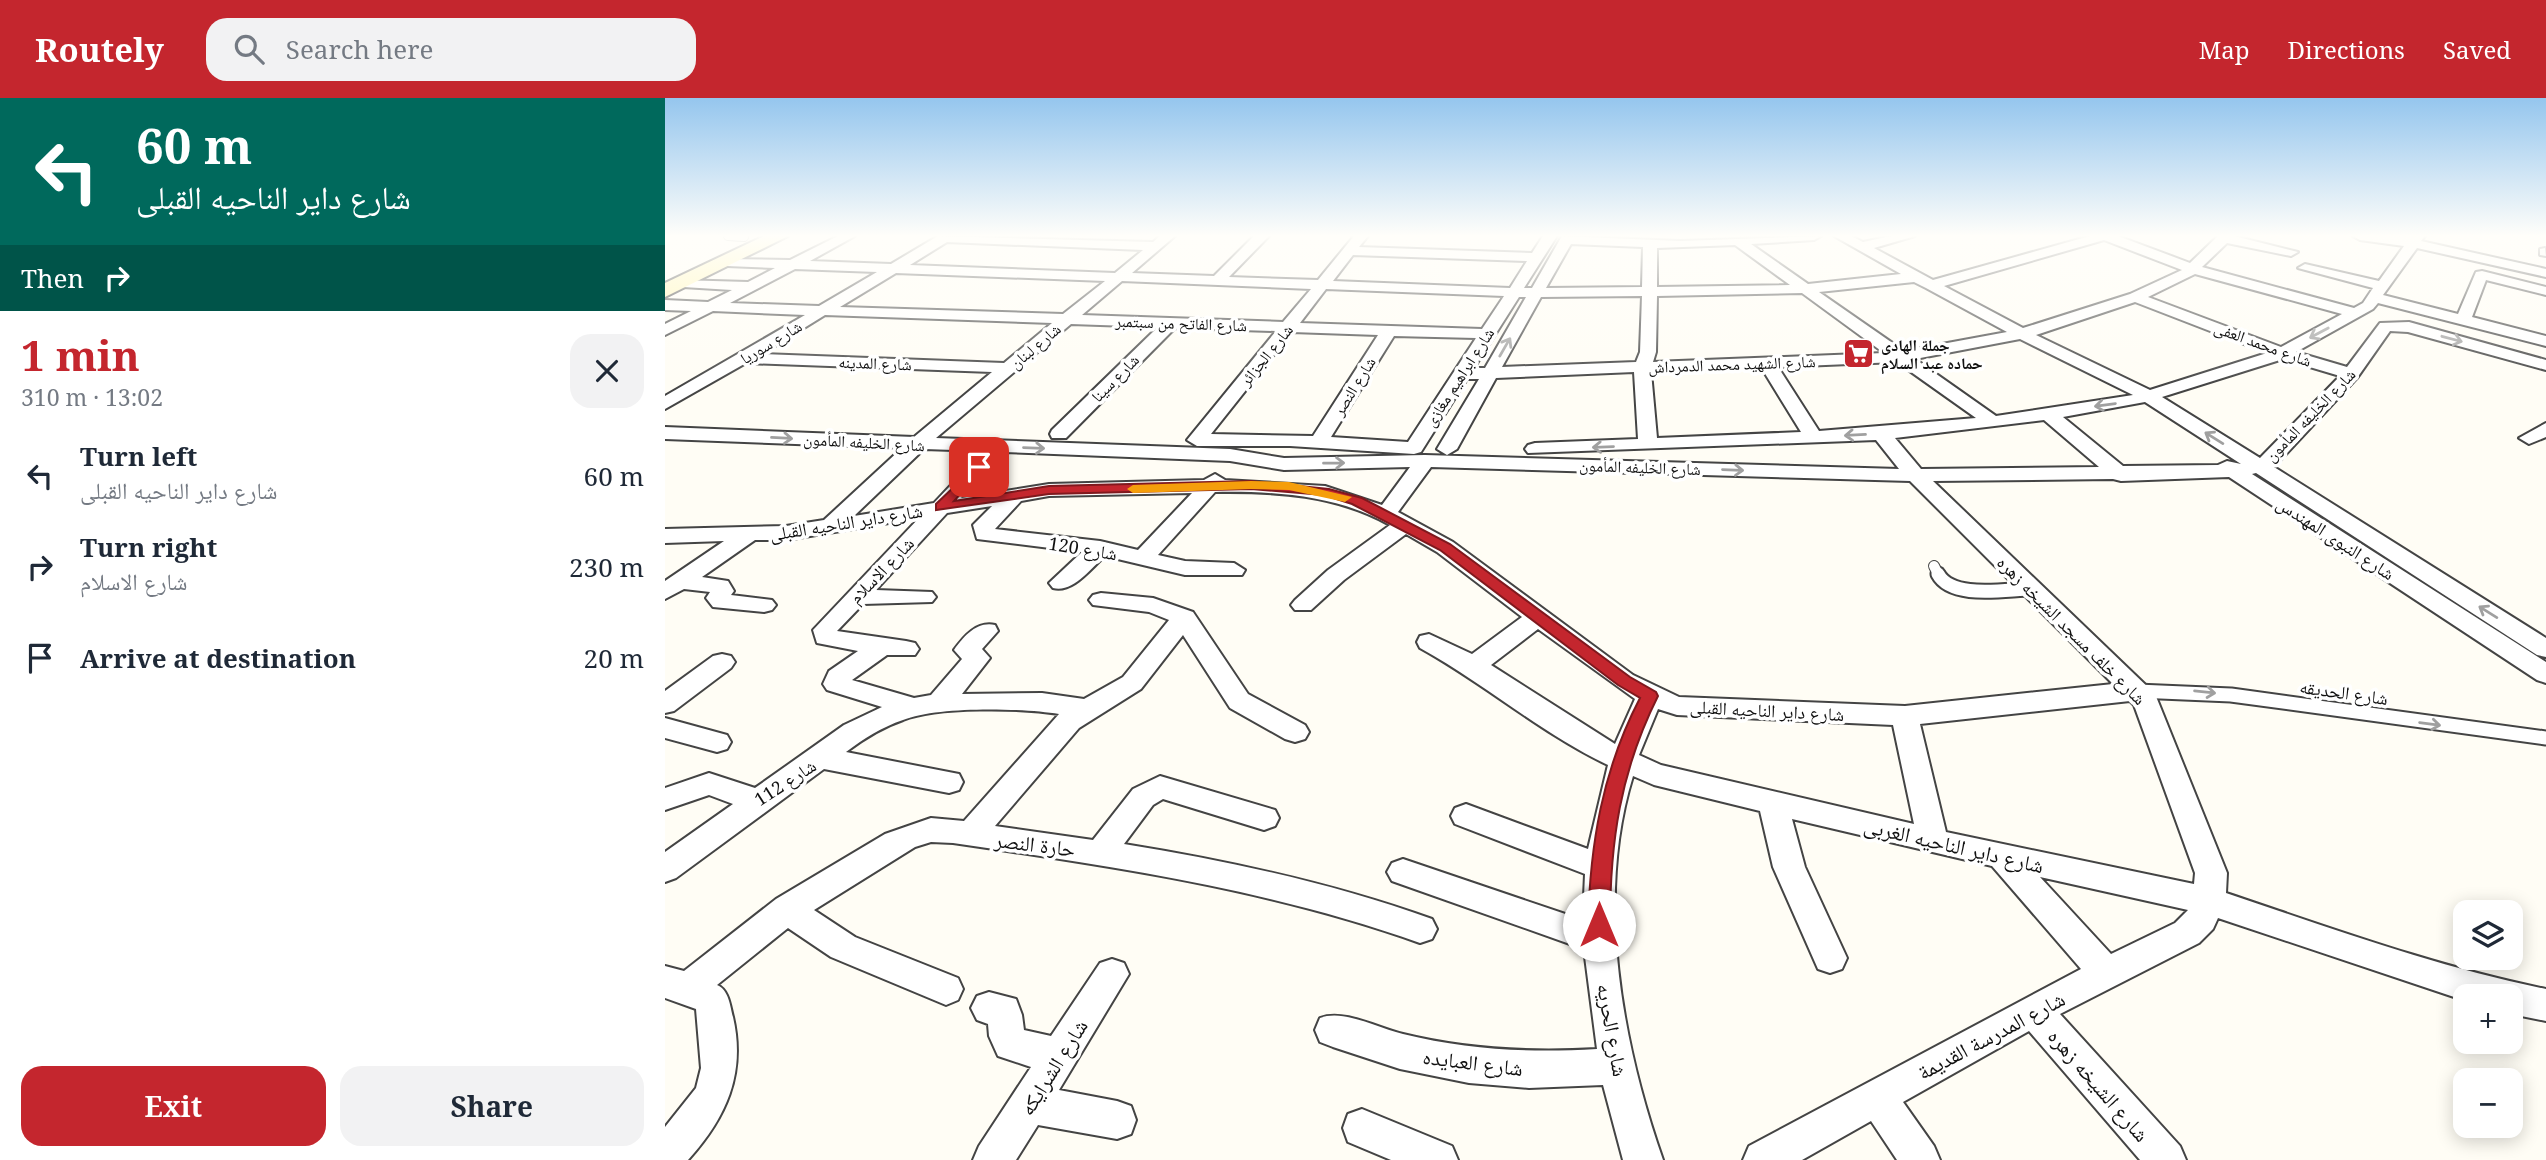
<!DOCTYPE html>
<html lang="en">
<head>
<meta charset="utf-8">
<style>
	:root { --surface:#fff; --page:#f2f2f3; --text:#1f2937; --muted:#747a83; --accent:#c4262e }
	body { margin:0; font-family:"Noto Serif","Noto Naskh Arabic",serif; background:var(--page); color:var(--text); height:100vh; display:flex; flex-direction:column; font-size:26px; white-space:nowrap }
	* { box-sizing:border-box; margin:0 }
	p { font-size:23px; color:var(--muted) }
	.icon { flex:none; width:38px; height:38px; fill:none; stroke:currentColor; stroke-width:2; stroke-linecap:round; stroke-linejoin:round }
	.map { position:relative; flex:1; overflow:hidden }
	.side { display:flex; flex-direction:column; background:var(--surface); width:665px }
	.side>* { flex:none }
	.top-card { background:#00695c; color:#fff; overflow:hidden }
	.fabs { position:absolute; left:1788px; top:802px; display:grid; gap:14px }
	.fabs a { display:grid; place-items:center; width:70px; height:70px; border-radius:14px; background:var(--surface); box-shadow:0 4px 18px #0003; font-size:35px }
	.pin { position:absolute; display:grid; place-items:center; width:60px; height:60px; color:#fff; margin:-30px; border-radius:14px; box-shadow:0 4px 10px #0006 }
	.me { position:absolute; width:77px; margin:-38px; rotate:0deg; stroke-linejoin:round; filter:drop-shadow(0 0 5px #0008) }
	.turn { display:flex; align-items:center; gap:24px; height:147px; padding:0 21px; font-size:32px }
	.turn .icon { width:91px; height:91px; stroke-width:2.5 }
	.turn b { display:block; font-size:49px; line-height:60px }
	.then { display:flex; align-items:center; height:66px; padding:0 21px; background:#0003; gap:14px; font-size:26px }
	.round { display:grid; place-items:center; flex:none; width:74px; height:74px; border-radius:21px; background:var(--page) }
	.headline { display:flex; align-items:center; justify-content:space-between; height:119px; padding:0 21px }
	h1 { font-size:42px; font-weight:700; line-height:52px; color:var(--accent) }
	.action { display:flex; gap:14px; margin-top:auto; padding:14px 21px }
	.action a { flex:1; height:80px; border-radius:21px; background:var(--accent); color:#fff; font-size:28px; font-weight:700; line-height:80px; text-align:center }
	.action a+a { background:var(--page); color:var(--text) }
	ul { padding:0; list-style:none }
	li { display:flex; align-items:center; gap:21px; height:91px; padding:0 21px }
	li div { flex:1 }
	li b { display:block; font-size:26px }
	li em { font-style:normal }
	header { display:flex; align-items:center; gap:42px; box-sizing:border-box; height:98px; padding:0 35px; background:var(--accent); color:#fff }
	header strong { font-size:33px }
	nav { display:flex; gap:38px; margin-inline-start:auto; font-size:24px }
	.search { width:490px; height:63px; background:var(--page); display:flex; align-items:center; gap:18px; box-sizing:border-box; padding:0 24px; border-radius:21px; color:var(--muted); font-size:26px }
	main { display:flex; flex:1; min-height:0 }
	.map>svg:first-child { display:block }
</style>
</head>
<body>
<header>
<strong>Routely</strong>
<div class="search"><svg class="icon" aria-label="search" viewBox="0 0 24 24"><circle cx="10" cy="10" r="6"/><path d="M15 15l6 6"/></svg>Search here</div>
<nav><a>Map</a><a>Directions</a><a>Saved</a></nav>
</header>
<main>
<section class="side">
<div class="top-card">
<div class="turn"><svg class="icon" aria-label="left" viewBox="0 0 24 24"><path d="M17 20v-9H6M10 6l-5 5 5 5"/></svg><div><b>60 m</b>شارع داير الناحيه القبلى</div></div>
<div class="then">Then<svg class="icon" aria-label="right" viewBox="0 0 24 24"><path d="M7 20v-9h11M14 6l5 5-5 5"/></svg></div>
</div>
<div class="headline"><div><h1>1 min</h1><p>310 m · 13:02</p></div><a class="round"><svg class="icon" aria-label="close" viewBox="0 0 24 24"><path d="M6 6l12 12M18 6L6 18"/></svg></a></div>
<ul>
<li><svg class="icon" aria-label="left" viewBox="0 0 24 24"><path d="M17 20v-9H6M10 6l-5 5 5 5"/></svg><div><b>Turn left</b><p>شارع داير الناحيه القبلى</p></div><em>60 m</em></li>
<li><svg class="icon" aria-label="right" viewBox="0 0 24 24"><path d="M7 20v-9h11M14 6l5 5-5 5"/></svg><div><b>Turn right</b><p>شارع الاسلام</p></div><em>230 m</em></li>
<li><svg class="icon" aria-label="arrive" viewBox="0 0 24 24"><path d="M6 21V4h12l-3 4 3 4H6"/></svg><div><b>Arrive at destination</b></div><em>20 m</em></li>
</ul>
<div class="action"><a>Exit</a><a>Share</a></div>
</section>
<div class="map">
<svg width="1881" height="1062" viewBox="0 0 1881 1062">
	<rect width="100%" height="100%" fill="#fffdf5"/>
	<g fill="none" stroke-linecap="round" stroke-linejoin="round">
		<defs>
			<path id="service-far2" d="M63,138L79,139"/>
			<path id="service-far1" d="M1269,468L1274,478"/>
			<path id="service" d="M1273,476C1287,502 1342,491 1367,491
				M1472,593L1566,597L1881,640"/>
			<path id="minor" d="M173,138H190L145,163L226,166L273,138L488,144L495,138H510L467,175L549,178L589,138H604L564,179L653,182L689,138H703L694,149L867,155L878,138H892L859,190H867L897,138L1015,143L1156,138L1149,142L1086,146L1143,186L1236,176L1169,138H1186L1198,144L1226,138H1250L1209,150L1268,182L1425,138H1453L1525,165L1553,138H1569L1633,154L1626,158L1562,145L1537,169L1689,210L1698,205L1708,190L1633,170L1640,166L1714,183L1739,148L1695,142L1688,138H1760L1756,143L1881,171V179L1752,150L1718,197L1793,216L1811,174L1817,173L1881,189V197L1821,182L1807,219L1881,238V248L1713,205L1708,211L1631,254L1682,269L1715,225L1744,224L1881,262V272L1743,234L1725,233L1692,280L1609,369L1881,540V559L1872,557L1591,375L1587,376L1881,564V585L1872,582L1564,379L1456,383L1448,381L1268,383L1490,596L1562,775L1561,795C1666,830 1772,869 1881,891V923L1846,916V898H1801V903L1553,820L1548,831L1534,845L1395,916L1515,1048L1521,1062H1475L1364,933L1238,1004L1269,1048L1275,1062H1232L1206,1023L1137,1062H1078L1084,1048L1416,871L1327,768L1127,721L1140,769L1182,860L1177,871L1165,875L1153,871L1108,769L1095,713L989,687L968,678C930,800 957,945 998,1062H958L938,987L864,990L804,985L735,971L668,949L655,944L650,932L655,920C679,911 713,930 738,936C803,952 865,955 932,951L919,851L727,783L722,774L727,765L738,761L918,822L920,776L790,726L786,718L790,710L801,706L923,751L943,667C877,636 819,585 755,550L752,544L755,538L764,536L807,556L857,519L772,454L741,436L679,482L646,512H630L626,507L630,502L663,472L725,427C672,397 610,393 550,394L493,457L520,463L569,465L580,472L577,477H520L440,458C425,471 408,495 388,490L384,485L417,454L312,441L308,427L327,408L282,415L211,492L267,494L271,499L267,504L198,506L172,533L241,543L250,545L254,551L250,557H222L187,582L249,600L266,597L297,561L289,552C299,538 312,523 330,527L333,533L317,551L325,560L297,596L377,595L419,601L458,579L504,522L484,514L428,507L424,502L428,497L436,495L488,500L528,514L583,596L640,627L644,634L640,641L630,644L620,641L565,610L518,537L476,591L414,630L330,728L428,742L468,691L495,678L610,712L614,720L610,728L599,732L498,701L488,707L459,746C564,763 667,785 767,821L772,831L767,841L755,845C604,791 446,768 288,745L266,744L250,749L149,812L190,839L293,880L298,891L293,902L281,907L166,859L123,830L52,887C64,892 65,908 68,919C81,976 61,1020 23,1062H0V1029L31,990L36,970L31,911L0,900V868L19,873L111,801L220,736L266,720L299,723L394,616C357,610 272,608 238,622C217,629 198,641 181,654L294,676L298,684L294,692L284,695L159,671L11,780L0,784V754L68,706L44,697L0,712V690L44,675L90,690L179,627L217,609L162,592L158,586L164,573L193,553L152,545L148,532L254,420L121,442H90L37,479L63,483L69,493L66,497L107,502L111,507L107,512L99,514L48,509L41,500L45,494L19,491L0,501V483L59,443L0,445V431L121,428L159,422L237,350L0,341V329L249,339L327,274L81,265L0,311V298L140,217L48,213L0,237V226L26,213L0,212V202L43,204L67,192L18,189L11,185L13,182L83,184L110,170L62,168L57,167V161L125,162ZM1439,142L1517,172L1465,196L1358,230L1279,188ZM282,144L478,152L450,175L245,167ZM906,146L978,149L977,189L881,190ZM1070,147L1125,187L992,189V150ZM688,157L862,163L845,190L668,183ZM130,171L212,174L154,208L65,205ZM231,175L440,183L398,216L175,209ZM1530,176L1677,216L1616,249L1483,199ZM457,183L646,191L618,224L417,217ZM1249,184L1261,190L1342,234L1239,253L1154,194ZM661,191L839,198L817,231L635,225ZM1137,195L1219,255L988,264L991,254L992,198ZM977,198L975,254L971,264L837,269L876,199ZM854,199H861L820,270H809ZM1470,204L1602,255L1485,292L1371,237ZM160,217L387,225L339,265L97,256ZM406,226L493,229L387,332L385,336L387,340H401L510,230L611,233L522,342L532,348H625L749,356L756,354L802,281H814L772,351L782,357L792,351L831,280L969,274L973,341L870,345L863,347L860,351L863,355L1211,342L1234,371L760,357L619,360L565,351L271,340ZM627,234L713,237L648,338L546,336ZM729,238L811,240L743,344L666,339ZM1355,241L1468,297L1331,318L1250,261ZM1618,261L1675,278L1595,360L1497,299ZM1232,264L1311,320L1154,333L1113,269ZM1096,269L1136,334L992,340L986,274ZM1480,304L1576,366L1562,363L1553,367L1458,368L1398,319ZM1379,322L1434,369L1256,371L1230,340ZM259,351L318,353L269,405L189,418ZM339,354L565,363L619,372L745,369L717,407L660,388L560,382L550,376L539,382L384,386L296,400ZM766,369L1245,383L1448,586L1240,608L1014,599L968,577L788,444L733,414ZM527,395L473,452L435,443L330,431L356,403L384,398ZM873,531L970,601L950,646L826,567ZM1465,603L1469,607L1530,775L1529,786L1281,734L1255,626ZM993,611L1012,617L1228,627L1249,726L996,667L974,657ZM1375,779L1523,812L1510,825L1446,856Z
				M1880,150L1881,158L1875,157V151Z
				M1881,325V339L1864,346L1854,340Z
				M57,556L66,558L70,564L66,570L9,613L0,615V593L48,558Z
				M0,620L62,637L66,644L62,651L52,654L0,640Z
				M447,861L459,865L464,876L394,992L452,1003L466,1008L471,1022L466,1036L452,1041L373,1027L351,1062H308L314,1048L366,969L333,958L324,938L323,926L312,922L306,910L312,898L324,894L351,901L357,917L359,932L386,938L435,865Z
				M697,1011L787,1048L793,1062H726L683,1044L678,1030L683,1016Z"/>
			<path id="secondary" d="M99,138H123L0,199V185Z"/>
		</defs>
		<use href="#service-far2" stroke="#444" stroke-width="10"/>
		<use href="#service-far1" stroke="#444" stroke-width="12"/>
		<use href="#service" stroke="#444" stroke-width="17"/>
		<use href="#minor" stroke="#444" stroke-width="4"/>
		<use href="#secondary" stroke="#333" stroke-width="4"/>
		<use href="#service-far2" stroke="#fff" stroke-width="8"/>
		<use href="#service-far1" stroke="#fff" stroke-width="10"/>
		<use href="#service" stroke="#fff" stroke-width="13"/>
		<use href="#minor" fill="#fff" fill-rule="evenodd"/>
		<use href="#secondary" fill="#fff6b0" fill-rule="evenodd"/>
	</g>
	<defs><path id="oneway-shaft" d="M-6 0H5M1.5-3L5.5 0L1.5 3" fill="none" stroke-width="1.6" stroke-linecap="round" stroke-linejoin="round" transform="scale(1.75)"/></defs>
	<g stroke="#a0a0a0">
		<use href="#oneway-shaft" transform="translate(1654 235) rotate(152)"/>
		<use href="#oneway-shaft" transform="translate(1787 241) rotate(15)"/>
		<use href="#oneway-shaft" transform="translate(840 249) rotate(-60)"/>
		<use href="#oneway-shaft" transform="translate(1440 307) rotate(172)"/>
		<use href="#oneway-shaft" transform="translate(1190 337) rotate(177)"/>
		<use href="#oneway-shaft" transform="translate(117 340) rotate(3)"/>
		<use href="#oneway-shaft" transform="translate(1549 340) rotate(-148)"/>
		<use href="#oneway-shaft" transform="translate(938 349) rotate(178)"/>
		<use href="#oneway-shaft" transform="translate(369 350) rotate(2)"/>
		<use href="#oneway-shaft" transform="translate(669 365) rotate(-1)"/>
		<use href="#oneway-shaft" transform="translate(1068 372) rotate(2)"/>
		<use href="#oneway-shaft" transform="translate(1823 514) rotate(-148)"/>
		<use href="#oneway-shaft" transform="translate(1540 594) rotate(6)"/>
		<use href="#oneway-shaft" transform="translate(1765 626) rotate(8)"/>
	</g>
	<linearGradient id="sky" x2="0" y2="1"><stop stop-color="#95c6ee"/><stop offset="0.48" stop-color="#fffefa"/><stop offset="1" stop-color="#fffefa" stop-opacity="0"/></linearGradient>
	<rect width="1881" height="287" fill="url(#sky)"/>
	<path fill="#c4262e" stroke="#7f191e" stroke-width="2" d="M314,365L320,369L289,403L384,388L586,383L664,391L697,400L785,446L965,579L991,594L993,598C955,674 945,744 945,827L941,834L934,836L926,834L923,827C925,747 937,673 975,600L953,587L775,452L687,406L659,397L586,391L384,396L271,412V406Z"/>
	<path fill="#f59e0b" d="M586,383L624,384L687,399L680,404L624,392L586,391L468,395L462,391L468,387Z"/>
	<defs>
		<symbol id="supermarket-square" viewBox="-11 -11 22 22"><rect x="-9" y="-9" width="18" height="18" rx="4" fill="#c4262e" stroke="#fff"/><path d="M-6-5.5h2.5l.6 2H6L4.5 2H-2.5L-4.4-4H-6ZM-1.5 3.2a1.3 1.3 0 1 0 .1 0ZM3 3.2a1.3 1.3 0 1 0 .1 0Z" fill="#fff"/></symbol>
	</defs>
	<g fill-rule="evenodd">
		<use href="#supermarket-square" x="1176" y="238" width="35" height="35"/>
	</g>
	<g text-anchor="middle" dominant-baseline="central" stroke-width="7" stroke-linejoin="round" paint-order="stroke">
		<g font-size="16" fill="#111" stroke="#fff">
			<text transform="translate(516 225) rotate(2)">شارع الفاتح من سبتمبر</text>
			<text transform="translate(106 244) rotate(-31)">شارع سوريا</text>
			<text transform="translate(1598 246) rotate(20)">شارع محمد العفى</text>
			<text transform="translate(370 248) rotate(-40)">شارع لبنان</text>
			<text transform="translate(601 257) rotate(-51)">شارع الجزائر</text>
			<text transform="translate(210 265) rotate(2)">شارع المدينه</text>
			<text transform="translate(1067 266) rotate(-2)">شارع الشهيد محمد الدمرداش</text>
			<text transform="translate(794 279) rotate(-57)">شارع ابراهيم مغازى</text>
			<text transform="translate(450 280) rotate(-45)">شارع سينا</text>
			<text transform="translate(689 288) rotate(-58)">شارع النصر</text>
			<text transform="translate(1645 317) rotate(-46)">شارع الخليفه المأمون</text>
			<text transform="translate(199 344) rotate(3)">شارع الخليفه المأمون</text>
			<text transform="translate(975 369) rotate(2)">شارع الخليفه المأمون</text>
		</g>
		<g font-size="16" font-weight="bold" fill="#111" stroke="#fff" text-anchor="start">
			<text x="1216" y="247">جملة الهادى<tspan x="1216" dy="18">حماده عبد السلام</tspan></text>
		</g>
		<g font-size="18" fill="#111" stroke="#fff">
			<text transform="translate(181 424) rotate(-9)">شارع داير الناحيه القبلى</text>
			<text transform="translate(1671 440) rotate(33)">شارع النبوى المهندس</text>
			<text transform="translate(418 450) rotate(9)">شارع 120</text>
			<text transform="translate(216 472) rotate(-46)">شارع الاسلام</text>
			<text transform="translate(1407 532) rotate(45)">شارع خلف مسجد الشيخه زهره</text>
			<text transform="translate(1679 594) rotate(8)">شارع الحديقه</text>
			<text transform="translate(1102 612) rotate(3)">شارع داير الناحيه القبلى</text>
			<text transform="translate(120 684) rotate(-33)">شارع 112</text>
		</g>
		<g font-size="21" fill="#111" stroke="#fff">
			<text transform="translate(370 746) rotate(7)">حارة النصر</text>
			<text transform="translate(1289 747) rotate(13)">شارع داير الناحيه الغربى</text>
			<text transform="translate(948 932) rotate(80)">شارع الحريه</text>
			<text transform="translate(1326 937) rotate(-28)">شارع المدرسة القديمة</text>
			<text transform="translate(808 964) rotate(7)">شارع العبايده</text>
			<text transform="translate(388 969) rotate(-58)">شارع الشرايكه</text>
			<text transform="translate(1434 987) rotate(49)">شارع الشيخه زهره</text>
		</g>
	</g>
</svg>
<div class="fabs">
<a><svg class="icon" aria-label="layers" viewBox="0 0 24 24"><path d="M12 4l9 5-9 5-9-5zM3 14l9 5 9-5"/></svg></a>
<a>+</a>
<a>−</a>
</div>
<div class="pin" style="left:314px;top:369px;background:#d93025"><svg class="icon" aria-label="arrive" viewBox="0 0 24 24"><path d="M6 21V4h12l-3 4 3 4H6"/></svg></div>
<svg class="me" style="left:934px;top:827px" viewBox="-20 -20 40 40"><circle r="19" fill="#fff"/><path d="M0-13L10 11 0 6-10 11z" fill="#c4262e"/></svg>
</div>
</main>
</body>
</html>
